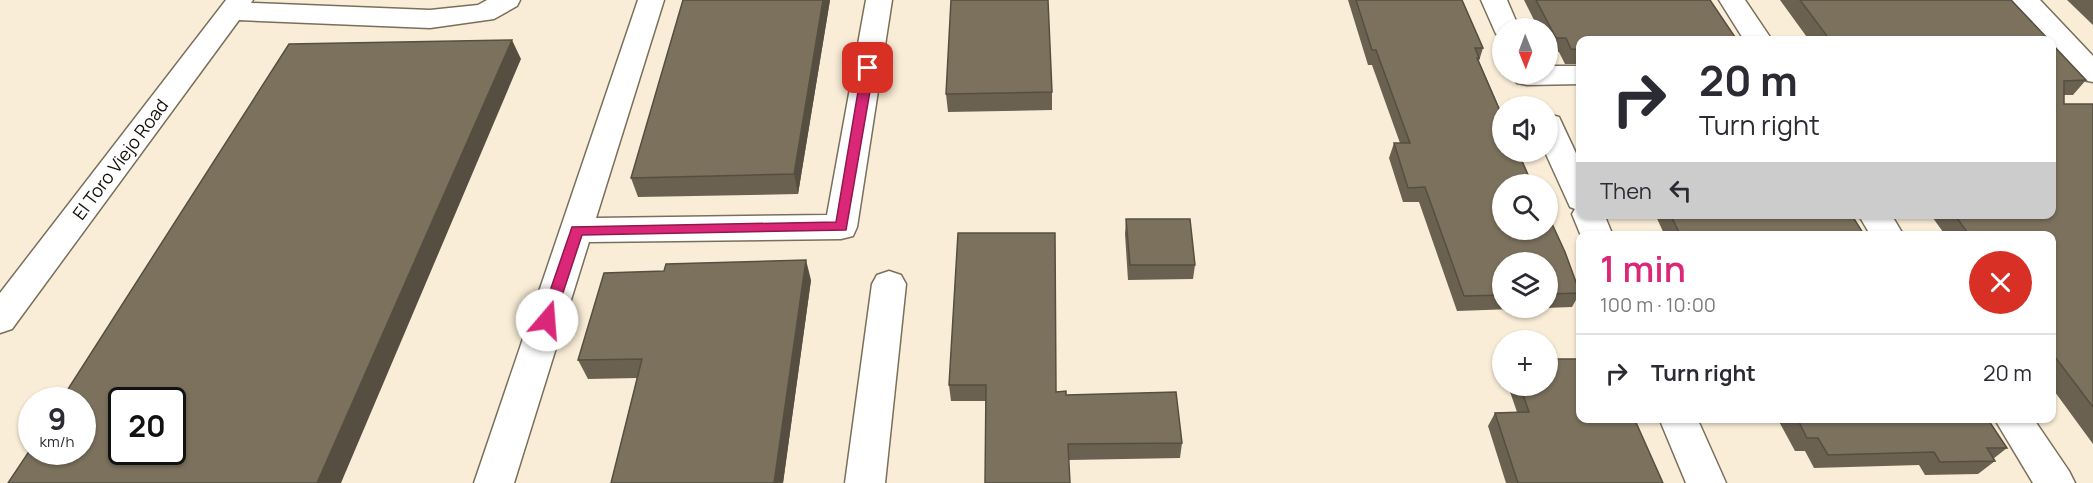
<!DOCTYPE html>
<html lang="en">
<head>
<meta charset="utf-8">
<style>
	:root { --surface:#fff; --page:#f2f2f3; --text:#2b2b33; --muted:#7c7c81; --line:#e1e1e2; --accent:#db2777 }
	body { margin:0; font-family:Manrope,sans-serif; background:var(--page); color:var(--text); height:100vh; display:flex; flex-direction:column; font-size:22px; white-space:nowrap }
	* { box-sizing:border-box; margin:0 }
	p { font-size:20px; color:var(--muted) }
	.icon { flex:none; width:33px; height:33px; fill:none; stroke:currentColor; stroke-width:2; stroke-linecap:round; stroke-linejoin:round }
	.map { position:relative; flex:1; overflow:hidden }
	.sheet { position:absolute; left:1576px; top:231px; width:480px; height:192px; display:flex; flex-direction:column; background:var(--surface); border-radius:12px; box-shadow:0 2px 4px #0004 }
	.sheet>* { flex:none }
	.top-card { position:absolute; left:1576px; top:36px; width:480px; height:183px; border-radius:12px; box-shadow:0 2px 4px #0004; background:#fff; color:var(--text); overflow:hidden }
	.needle { width:39px; rotate:179deg }
	.fabs { position:absolute; left:1492px; top:18px; display:grid; gap:12px }
	.fabs a { display:grid; place-items:center; width:66px; height:66px; border-radius:50%; background:var(--surface); box-shadow:0 2px 4px #0004; font-size:30px }
	.speed { position:absolute; left:18px; top:387px; display:flex; gap:12px; font-size:30px; font-weight:700; text-align:center }
	.speed>* { display:grid; place-content:center; width:78px; height:78px; border-radius:50%; background:var(--surface); box-shadow:0 2px 4px #0004; line-height:1 }
	.speed small { font-size:15px; font-weight:400 }
	.speed .limit { border:3px solid #111; border-radius:9px; background:#fff; color:#111 }
	.pin { position:absolute; display:grid; place-items:center; width:51px; height:51px; color:#fff; margin:-26px; border-radius:12px; box-shadow:0 3px 9px #0006 }
	.me { position:absolute; width:66px; margin:-33px; rotate:18deg; stroke-linejoin:round; filter:drop-shadow(0 0 4px #0008) }
	.turn { display:flex; align-items:center; gap:21px; height:126px; padding:0 24px; font-size:27px }
	.turn .icon { width:78px; height:78px; stroke-width:2.5 }
	.turn b { display:block; font-size:42px; line-height:51px }
	.then { display:flex; align-items:center; height:57px; padding:0 24px; background:#0003; gap:12px; font-size:22px }
	.round { display:grid; place-items:center; flex:none; width:63px; height:63px; border-radius:32px; background:var(--page) }
	.headline { display:flex; align-items:center; justify-content:space-between; height:102px; padding:0 24px }
	h1 { font-size:36px; font-weight:600; line-height:45px; color:var(--accent) }
	ul { padding:0; list-style:none }
	li { display:flex; align-items:center; gap:18px; height:78px; padding:0 24px; border-top:2px solid var(--line) }
	li div { flex:1 }
	li b { display:block; font-size:22px }
	li em { font-style:normal }
	.map>svg:first-child { display:block }
</style>
</head>
<body>
<div class="map">
<svg width="2093" height="483" viewBox="0 0 2093 483">
	<rect width="100%" height="100%" fill="#f9edd7"/>
	<g fill="none" stroke-linecap="round" stroke-linejoin="round">
		<defs>
			<path id="minor" d="M226,0H253L251,3L430,10L478,5L487,0H520L517,6L494,19L430,28L239,20L12,329L0,333V293Z
				M638,0H664L596,218L827,215L866,0H892L857,227L853,236L841,239L589,242L514,483H474Z
				M1481,0H1507L1519,28H1503V36L1496,34Z
				M1719,0H1745L1772,40H1744Z
				M2012,0H2040L2093,56V82L2083,80L2052,46V40H2047Z
				M1548,66H1581V84L1527,85L1517,83L1513,76L1514,74H1548Z
				M1548,114L1559,117L1581,164V214H1604L1613,236H1581L1572,214L1575,209L1570,207L1545,152H1548Z
				M1858,214H1891L1904,236H1871Z
				M889,271L901,275L906,284L885,483H845L872,284L877,275Z
				M1659,418H1697L1726,483H1686Z
				M1994,418H2033L2069,471L2075,483H2033Z"/>
		</defs>
		<use href="#minor" stroke="#796f5b" stroke-width="3"/>
		<use href="#minor" fill="#fff" fill-rule="evenodd"/>
	</g>
	<path fill="#6a6150" fill-rule="evenodd" d="M683,0H830L798,194L638,197L631,178Z
		M1348,0H1462L1483,48L1479,61L1580,293L1572,307L1457,311L1419,202H1403L1389,158L1394,143H1400L1372,65H1368ZM1503,262H1548V308H1503Z
		M1524,0H1710L1581,40V64H1565L1559,52H1550L1548,49V28H1538Z
		M1780,0H2011L2049,40H1809Z
		M2067,0H2093V25Z
		M2052,44L2086,80L2073,95H2064V104H2093V444L2052,388V236H1946L1930,214H2052Z
		M1581,76V97L1576,86Z
		M1052,92V110L948,112L946,94Z
		M1655,214H1851L1865,236H1665Z
		M1126,219L1195,265L1193,279L1128,280L1125,234Z
		M958,233L1056,392L1182,443L1180,458L1069,460L986,401H951L949,385Z
		M664,271L811,280L783,483H611L637,378L588,379L578,360Z
		M1508,386H1548L1663,483H1506L1488,426L1495,413L1517,412Z
		M1777,418H1987L2007,448L1993,459L1995,461L1978,474L1925,475L1919,465L1814,468L1805,451H1795Z"/>
	<path fill="#564f41" d="M823,0H830L798,194L794,174Z
		M512,40L521,59L341,483H317Z
		M806,260L811,280L783,483H774Z"/>
	<path fill="#7b715d" stroke="#564f41" stroke-width="1.5" fill-rule="evenodd" d="M683,0H823L794,174L631,178Z
		M951,0H1048L1052,92L946,94Z
		M1356,0H1462L1483,48H1475L1479,58H1477L1503,118V152H1518L1532,184H1503V230H1548V215L1565,252L1580,293L1548,294V262H1503V295L1464,296L1425,187L1408,188L1394,143H1410L1376,50H1372Z
		M1536,0H1710L1737,40H1581V50L1571,49L1566,38H1556Z
		M1800,0H2011L2049,40H1830Z
		M512,40L317,483H8L32,447V452H82V400H61L289,44ZM122,400H172V452H122Z
		M2052,44L2086,80L2064,81V104H2093V407L2052,353V236H1970L1954,214H2052Z
		M1670,214H1851L1865,236H1681Z
		M1126,219H1190L1195,265H1130Z
		M958,233H1055L1056,392L1066,391V395L1176,392L1182,443L1068,444L1070,483H985L986,385H949Z
		M806,260L774,483H611L642,359L578,360L604,273L664,271L666,264Z
		M1548,359H1581V418H1634L1663,483H1518L1495,413L1529,412L1520,386H1548Z
		M1797,418H1987L2007,448H1987L1995,461L1940,462L1934,452L1828,455L1818,438H1807Z"/>
	<path fill="#db2777" stroke="#8e194d" stroke-width="1.5" d="M868,64L874,68L846,230L582,235L554,320L552,324H542L540,320L572,227L836,222L862,68Z"/>
	<g text-anchor="middle" dominant-baseline="central" stroke-width="4.5" stroke-linejoin="round" paint-order="stroke">
		<g font-size="18" fill="#141009" stroke="#fff">
			<text transform="translate(120 159) rotate(-53)">El Toro Viejo Road</text>
		</g>
	</g>
</svg>
<div class="fabs">
<a><svg class="needle" viewBox="-14 -14 28 28"><path d="M0-13l5 13h-10z" fill="#e53935"/><path d="M0 13l5-13h-10z" fill="#7c7c81"/></svg></a>
<a><svg class="icon" aria-label="sound" viewBox="0 0 24 24"><path d="M4 9h4l5-4v14l-5-4H4zM17 9q2 3 0 6"/></svg></a>
<a><svg class="icon" aria-label="search" viewBox="0 0 24 24"><circle cx="10" cy="10" r="6"/><path d="M15 15l6 6"/></svg></a>
<a><svg class="icon" aria-label="layers" viewBox="0 0 24 24"><path d="M12 4l9 5-9 5-9-5zM3 14l9 5 9-5"/></svg></a>
<a>+</a>
</div>
<div class="speed"><div>9<small>km/h</small></div><div class="limit">20</div></div>
<div class="pin" style="left:868px;top:68px;background:#d93025"><svg class="icon" aria-label="arrive" viewBox="0 0 24 24"><path d="M6 21V4h12l-3 4 3 4H6"/></svg></div>
<svg class="me" style="left:547px;top:320px" viewBox="-20 -20 40 40"><circle r="19" fill="#fff"/><path d="M0-13L10 11 0 6-10 11z" fill="#db2777"/></svg>
<div class="top-card">
<div class="turn"><svg class="icon" aria-label="right" viewBox="0 0 24 24"><path d="M7 20v-9h11M14 6l5 5-5 5"/></svg><div><b>20 m</b>Turn right</div></div>
<div class="then">Then<svg class="icon" aria-label="left" viewBox="0 0 24 24"><path d="M17 20v-9H6M10 6l-5 5 5 5"/></svg></div>
</div>
<section class="sheet">
<div class="headline"><div><h1>1 min</h1><p>100 m · 10:00</p></div><a class="round" style="background:#d93025;color:#fff"><svg class="icon" aria-label="close" viewBox="0 0 24 24"><path d="M6 6l12 12M18 6L6 18"/></svg></a></div>
<ul>
<li><svg class="icon" aria-label="right" viewBox="0 0 24 24"><path d="M7 20v-9h11M14 6l5 5-5 5"/></svg><div><b>Turn right</b></div><em>20 m</em></li>
</ul>
</section>
</div>
</body>
</html>
